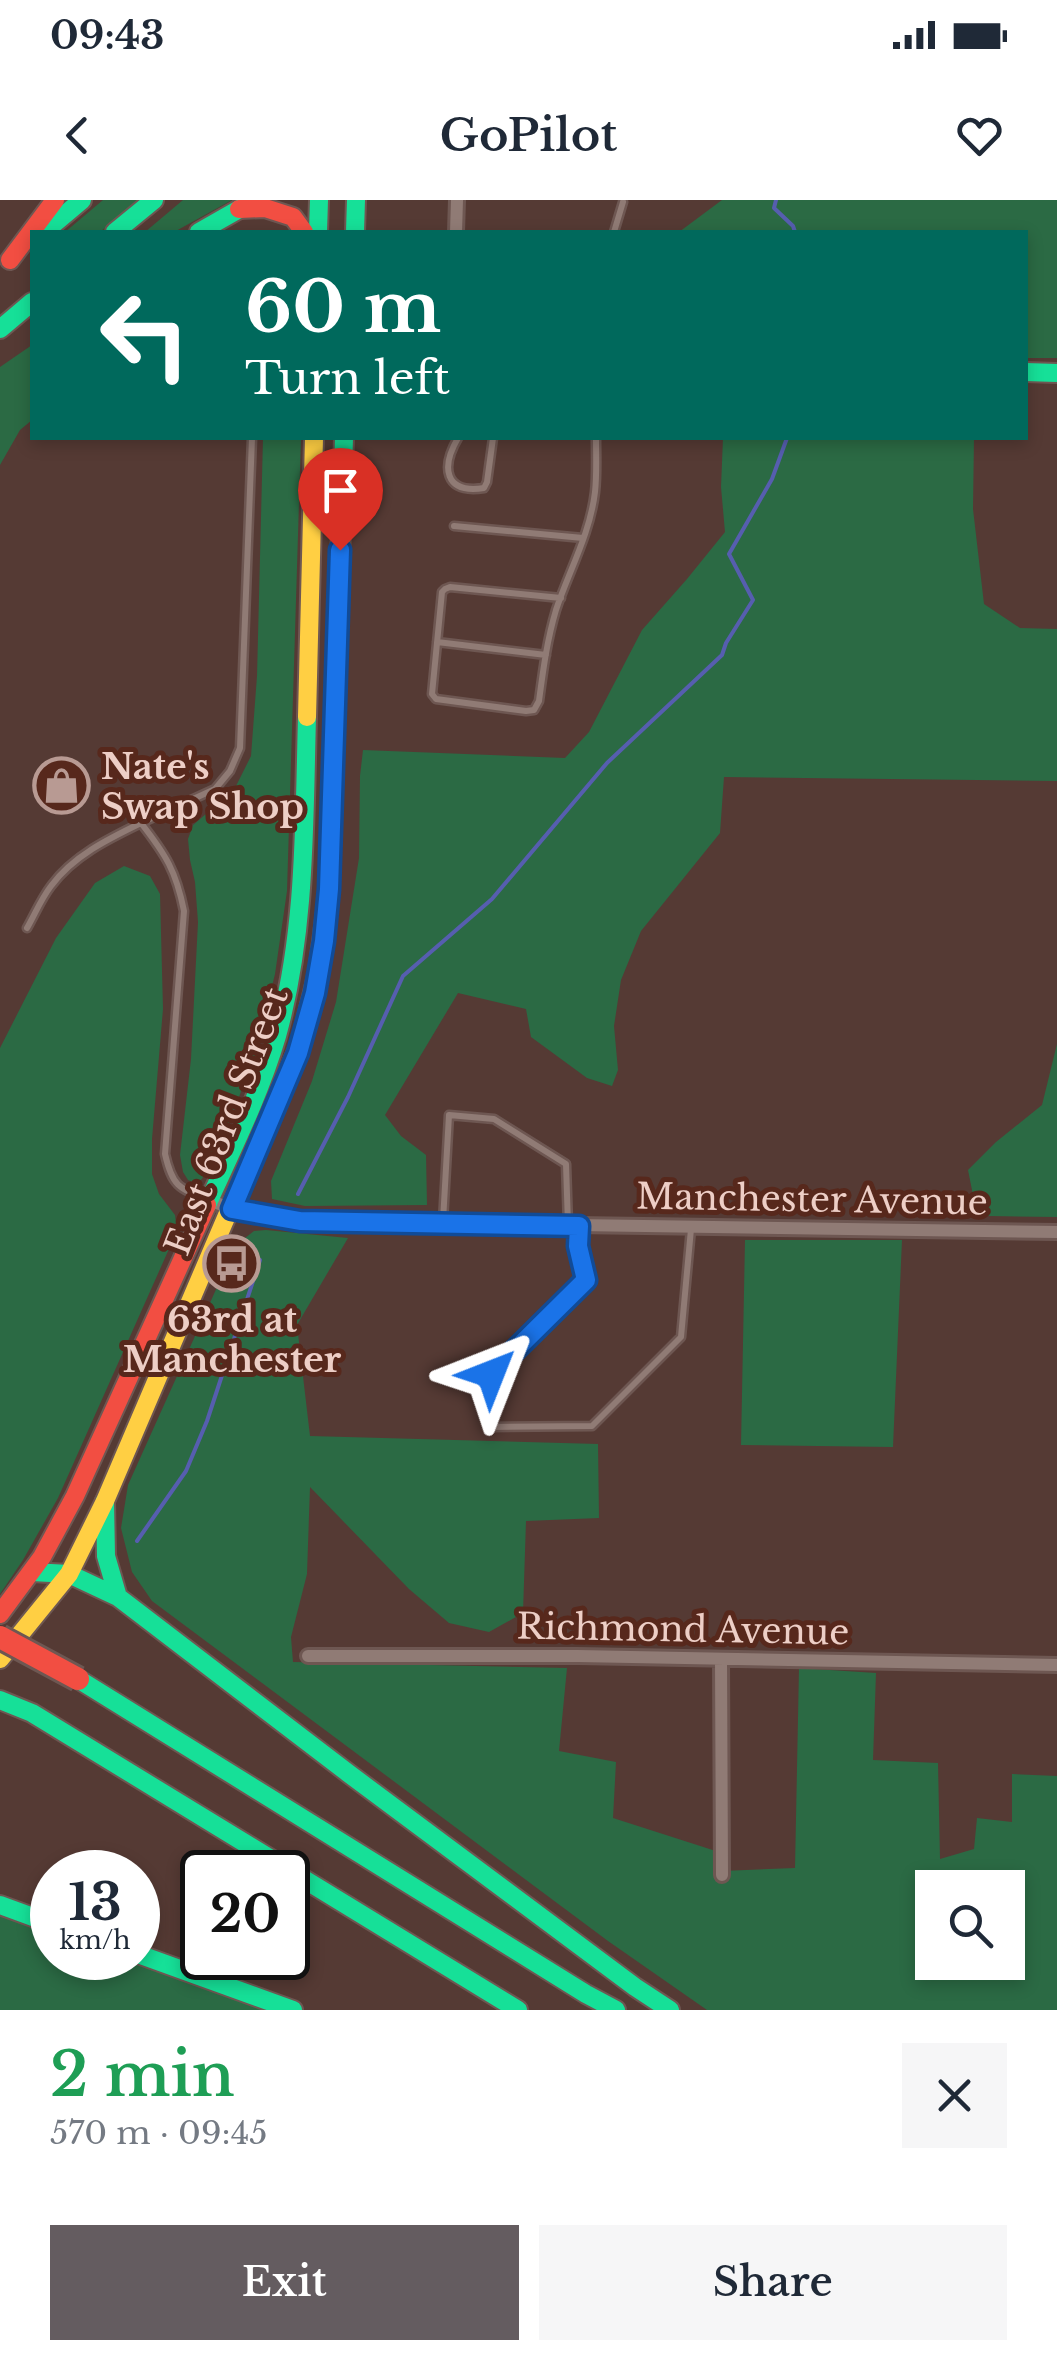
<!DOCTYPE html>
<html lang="en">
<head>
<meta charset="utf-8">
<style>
	:root { --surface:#fff; --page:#f6f6f7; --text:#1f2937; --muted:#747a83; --accent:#645c60 }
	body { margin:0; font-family:"Libre Baskerville",serif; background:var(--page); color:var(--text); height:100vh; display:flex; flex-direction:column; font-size:38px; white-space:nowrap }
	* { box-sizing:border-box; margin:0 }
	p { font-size:32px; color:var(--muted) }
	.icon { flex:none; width:55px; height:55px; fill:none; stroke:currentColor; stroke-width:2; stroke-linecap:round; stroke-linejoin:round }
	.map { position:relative; height:1810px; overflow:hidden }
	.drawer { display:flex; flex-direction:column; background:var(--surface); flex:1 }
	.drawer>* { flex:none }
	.top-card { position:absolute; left:30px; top:30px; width:998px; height:210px; border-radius:0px; box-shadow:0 5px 15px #0003; background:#00695c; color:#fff; overflow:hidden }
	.fabs { position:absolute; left:915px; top:1670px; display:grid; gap:20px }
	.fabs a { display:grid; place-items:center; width:110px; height:110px; border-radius:0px; background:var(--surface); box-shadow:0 5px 15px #0003; font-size:50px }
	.speed { position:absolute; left:30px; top:1650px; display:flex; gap:20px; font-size:50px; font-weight:700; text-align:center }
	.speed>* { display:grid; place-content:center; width:130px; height:130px; border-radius:50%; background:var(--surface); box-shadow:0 5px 15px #0003; line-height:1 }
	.speed small { font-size:25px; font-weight:400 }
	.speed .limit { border:5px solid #111; border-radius:15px; background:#fff; color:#111 }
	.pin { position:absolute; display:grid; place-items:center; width:85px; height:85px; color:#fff; margin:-102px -42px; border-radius:50% 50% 50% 0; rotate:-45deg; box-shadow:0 0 10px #0007 }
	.pin .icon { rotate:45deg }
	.me { position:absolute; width:110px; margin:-55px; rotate:45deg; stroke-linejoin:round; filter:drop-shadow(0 0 8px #0008) }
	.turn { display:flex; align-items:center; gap:35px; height:210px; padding:0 50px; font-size:45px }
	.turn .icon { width:130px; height:130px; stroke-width:2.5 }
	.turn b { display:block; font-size:70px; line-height:85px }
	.round { display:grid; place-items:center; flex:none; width:105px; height:105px; border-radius:0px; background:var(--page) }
	.head { display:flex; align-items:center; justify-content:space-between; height:170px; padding:0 50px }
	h1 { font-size:60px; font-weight:600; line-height:75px; color:#1e9e55 }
	.button { display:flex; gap:20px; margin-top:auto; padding:20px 50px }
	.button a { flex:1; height:115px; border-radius:0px; background:var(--accent); color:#fff; font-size:40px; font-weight:600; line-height:115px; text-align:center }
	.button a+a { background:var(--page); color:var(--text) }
	.status { display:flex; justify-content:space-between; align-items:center; height:70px; padding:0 50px; background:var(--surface); direction:ltr }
	.status svg { height:28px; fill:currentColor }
	header { display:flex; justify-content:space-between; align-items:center; height:130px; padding:0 50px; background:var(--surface); font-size:45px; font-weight:600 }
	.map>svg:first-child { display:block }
</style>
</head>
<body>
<div class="status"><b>09:43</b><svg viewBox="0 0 49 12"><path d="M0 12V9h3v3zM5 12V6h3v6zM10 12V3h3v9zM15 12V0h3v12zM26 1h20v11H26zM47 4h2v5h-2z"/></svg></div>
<header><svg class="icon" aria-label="back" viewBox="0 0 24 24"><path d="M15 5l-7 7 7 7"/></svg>GoPilot<svg class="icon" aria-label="heart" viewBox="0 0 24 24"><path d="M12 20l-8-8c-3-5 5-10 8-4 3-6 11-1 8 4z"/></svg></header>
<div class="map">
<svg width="1057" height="1810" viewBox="0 0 1057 1810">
	<rect width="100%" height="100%" fill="#553a34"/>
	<path fill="#2b6a44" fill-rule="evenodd" d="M103,0H139L100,32H65Z
		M183,0H232L174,32H145Z
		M722,0H1057V158H1025V32H679Z
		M32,145V220L20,230L0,265V167Z
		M263,238H301L287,691L275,774L254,858L227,928L202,979L195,983L188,980L183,972L180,955L191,859L198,722L195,682L190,660L188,639L193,625L234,590L251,556L257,476Z
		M723,238H974L973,309L984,404L1020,428L1057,429V581L724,577L720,633L641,731L621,780L614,826L618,870L612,886L587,878L531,837L526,809L458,793L385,915L401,936L426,955L427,1005L305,1006L272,999L271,981L312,881L336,802L359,658L360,576L363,550L565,558L589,532L642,430L687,379L725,332L721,287Z
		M124,666L150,676L160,694L163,809L152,939V974L159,994L175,1015L177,1031L58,1298L23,1360L0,1394V848L56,738L95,683Z
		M1057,844V1017L989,1016L974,1000L968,970L996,942L1042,905Z
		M266,1030L348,1038L297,1125L310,1236L598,1244L599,1318L526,1321L523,1413L489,1432L449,1423L409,1389L310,1287L307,1374L291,1437L293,1462L567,1468L559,1551L616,1562L613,1618L722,1653V1671L795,1668L799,1468L876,1473L873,1560L938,1563L940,1659L974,1649L977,1618L1012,1622V1574L1057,1576V1810H707L608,1741L152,1401L132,1372L121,1328L128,1285L236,1045L254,1031ZM932,1688H1008V1762H932Z
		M745,1040H902L893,1247L741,1245Z
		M0,1716L52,1734V1758H118L268,1810H0Z"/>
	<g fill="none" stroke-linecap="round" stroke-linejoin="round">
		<path stroke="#565eaf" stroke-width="4" d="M776,0L774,8L793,26L795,32
			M298,994L348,897L403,776L492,699L607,563L722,455L726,443L753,400L729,354L772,279L787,238
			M137,1341L186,1271L207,1221L260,1060"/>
		<defs>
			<path id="lane" d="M614,32L623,2
				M458,238C441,267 444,294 484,288L487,282L493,238
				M454,326L583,338
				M561,398L450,387L445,389L442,392L432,494L436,499L526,511L534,510L539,501C543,471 547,440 556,410C569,371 590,334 595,292C597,274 596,256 596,238
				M437,442L546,455
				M27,728C35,714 41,699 51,686C73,656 108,639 141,623
				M208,999C178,989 172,985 165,954L184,711C176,671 166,655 141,623L215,589L230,571L240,548L252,238
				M443,1021L449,915L494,919L566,964L568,1025
				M579,1026L578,1046L587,1080L491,1175L488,1227L592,1226L681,1137L691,1029"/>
			<path id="street" d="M456,32L457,0
				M209,1000L232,1009L300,1021L1057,1032
				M308,1456H578L1057,1465
				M721,1459L722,1675"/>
			<path id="fast" d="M44,32L82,0
				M115,32L154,0
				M199,32L250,3
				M318,32L319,0
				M355,32L356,0
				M0,129L32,102
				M1025,172L1057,173
				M301,842L318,772L329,689L344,238
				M207,1005C232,950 260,894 277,836C306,732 304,624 307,517
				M105,1301L106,1356L118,1397
				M32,1372L69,1374L118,1397L348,1573L635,1787L670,1810
				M78,1479L586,1794L616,1810
				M0,1500L32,1513L518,1810
				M0,1705L52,1724
				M138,1754L293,1810"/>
			<path id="slow" d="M307,517L314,238
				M0,1459L69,1374L105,1301L301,842"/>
			<path id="jam" d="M239,9L265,8L293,17L304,32
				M10,60L55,0
				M0,1414L42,1357L75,1296L207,1005"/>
		</defs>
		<use href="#lane" stroke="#6e5752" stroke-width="11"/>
		<use href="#street" stroke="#6e5752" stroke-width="18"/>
		<use href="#fast" stroke="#6e5752" stroke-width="22"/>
		<use href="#slow" stroke="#6e5752" stroke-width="22"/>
		<use href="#jam" stroke="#6e5752" stroke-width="22"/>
		<use href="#lane" stroke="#907b75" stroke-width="6"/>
		<use href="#street" stroke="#907b75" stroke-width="12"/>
		<use href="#fast" stroke="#16e098" stroke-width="18"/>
		<use href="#slow" stroke="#ffcf43" stroke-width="18"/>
		<use href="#jam" stroke="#f24e42" stroke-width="18"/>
		<defs>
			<path id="jam-bridge" d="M0,1437L78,1479"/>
		</defs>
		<use href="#jam-bridge" stroke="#6e5752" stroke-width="28" stroke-linecap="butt"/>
		<use href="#jam-bridge" stroke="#f24e42" stroke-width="22"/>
	</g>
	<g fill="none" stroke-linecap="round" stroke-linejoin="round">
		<defs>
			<path id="route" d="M340,350L329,689L324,741L315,793L298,853L232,1009L300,1021L579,1026L578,1046L586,1080L491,1174"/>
		</defs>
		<use href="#route" stroke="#114b97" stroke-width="25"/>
		<use href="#route" stroke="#1a73e8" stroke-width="18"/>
	</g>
	<defs>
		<symbol id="shop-ring" viewBox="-11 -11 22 22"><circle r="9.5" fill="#57281c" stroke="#b89a93" stroke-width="1.5"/><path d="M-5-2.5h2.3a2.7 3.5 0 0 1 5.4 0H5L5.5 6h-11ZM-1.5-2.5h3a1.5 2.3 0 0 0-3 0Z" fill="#b89a93"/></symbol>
		<symbol id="bus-ring" viewBox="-11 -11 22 22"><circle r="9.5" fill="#57281c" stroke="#b89a93" stroke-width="1.5"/><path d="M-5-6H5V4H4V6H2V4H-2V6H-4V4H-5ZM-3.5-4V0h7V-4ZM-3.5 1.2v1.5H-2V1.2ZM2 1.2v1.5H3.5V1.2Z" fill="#b89a93"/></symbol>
	</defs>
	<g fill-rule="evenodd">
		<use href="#shop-ring" x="30" y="554" width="63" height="63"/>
		<use href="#bus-ring" x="200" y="1032" width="63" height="63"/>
	</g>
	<g text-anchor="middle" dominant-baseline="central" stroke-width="10" stroke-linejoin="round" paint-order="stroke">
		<g font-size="35" font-weight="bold" fill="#edcec6" stroke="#57281c" text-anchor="start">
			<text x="101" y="566">Nate's<tspan x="101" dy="40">Swap Shop</tspan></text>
			<text x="232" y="1119" text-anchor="middle">63rd at<tspan x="232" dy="40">Manchester</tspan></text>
		</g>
		<g font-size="35" fill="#edcec6" stroke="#57281c">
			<text transform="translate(226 921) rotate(-69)">East 63rd Street</text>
			<text transform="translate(812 999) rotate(1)">Manchester Avenue</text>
			<text transform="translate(683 1429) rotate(1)">Richmond Avenue</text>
		</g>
	</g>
</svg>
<div class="fabs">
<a><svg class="icon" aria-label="search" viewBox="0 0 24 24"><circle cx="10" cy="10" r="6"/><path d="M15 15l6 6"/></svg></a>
</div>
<div class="speed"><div>13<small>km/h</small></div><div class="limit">20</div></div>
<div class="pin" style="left:340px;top:350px;background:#d93025"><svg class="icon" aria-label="arrive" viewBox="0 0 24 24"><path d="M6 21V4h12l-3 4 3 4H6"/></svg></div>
<svg class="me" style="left:491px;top:1174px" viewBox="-20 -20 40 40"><path d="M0-17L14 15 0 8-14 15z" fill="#1a73e8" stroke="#fff" stroke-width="4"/></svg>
<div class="top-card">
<div class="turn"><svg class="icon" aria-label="left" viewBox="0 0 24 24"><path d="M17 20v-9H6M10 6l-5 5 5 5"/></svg><div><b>60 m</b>Turn left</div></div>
</div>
</div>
<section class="drawer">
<div class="head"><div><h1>2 min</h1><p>570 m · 09:45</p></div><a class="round"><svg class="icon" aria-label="close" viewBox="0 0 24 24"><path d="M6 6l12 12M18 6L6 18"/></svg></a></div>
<div class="button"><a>Exit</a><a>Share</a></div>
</section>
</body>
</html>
